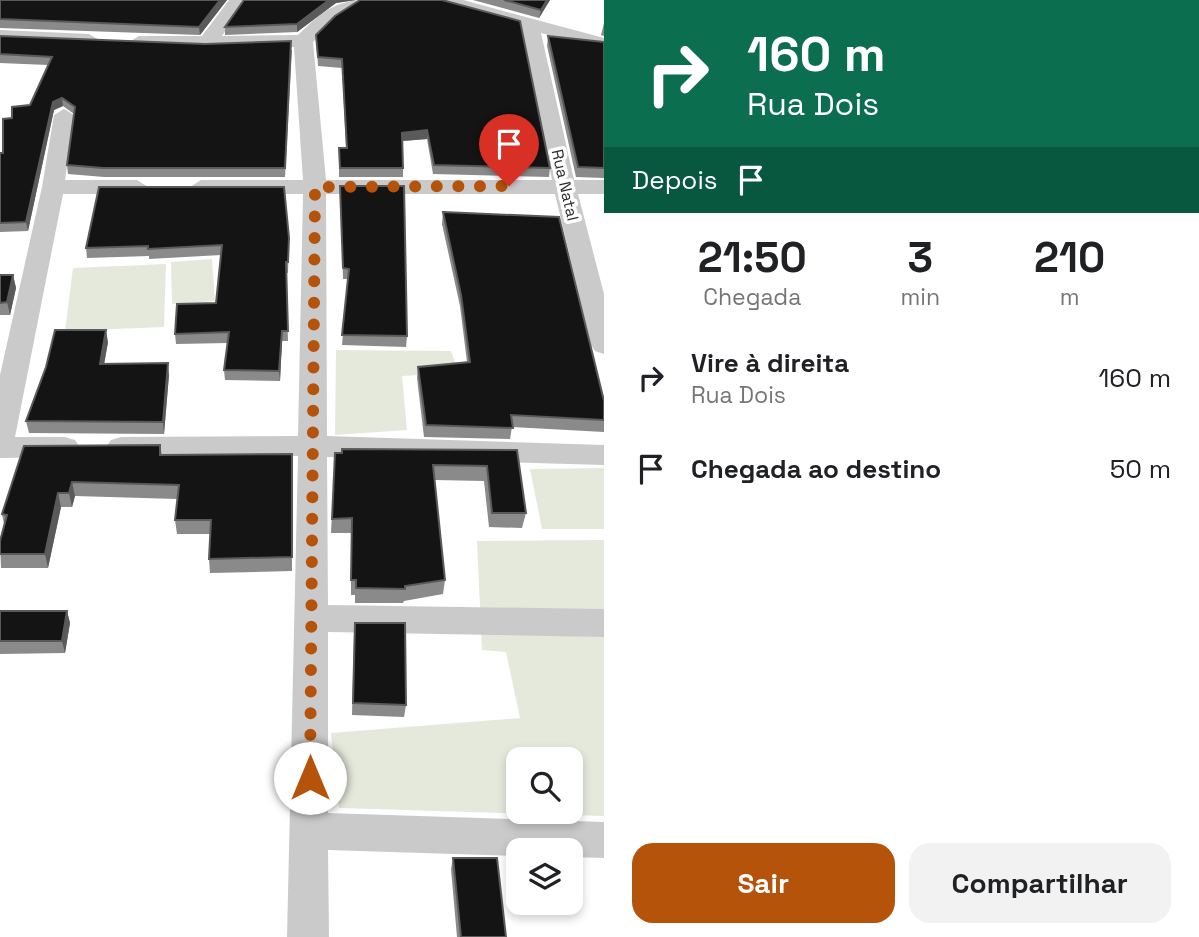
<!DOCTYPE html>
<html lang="pt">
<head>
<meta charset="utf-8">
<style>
	:root { --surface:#fff; --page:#f2f2f2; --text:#202124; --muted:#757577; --accent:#b45309 }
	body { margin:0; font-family:"Space Grotesk",sans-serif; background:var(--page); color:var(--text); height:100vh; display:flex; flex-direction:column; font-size:26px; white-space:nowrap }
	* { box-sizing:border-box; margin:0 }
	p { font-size:23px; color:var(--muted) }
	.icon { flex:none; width:38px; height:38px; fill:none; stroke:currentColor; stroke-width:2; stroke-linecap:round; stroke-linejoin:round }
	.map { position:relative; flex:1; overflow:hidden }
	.drawer { display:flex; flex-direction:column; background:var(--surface); width:595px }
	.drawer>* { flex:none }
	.top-card { background:#0b6e4f; color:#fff; overflow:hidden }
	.controls { position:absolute; left:506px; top:747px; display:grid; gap:14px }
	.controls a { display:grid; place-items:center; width:77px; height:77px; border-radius:14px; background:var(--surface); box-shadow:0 4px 10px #0003; font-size:35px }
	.pin { position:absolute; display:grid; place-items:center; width:60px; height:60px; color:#fff; margin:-72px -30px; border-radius:50% 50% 50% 0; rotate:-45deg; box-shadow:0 0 7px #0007 }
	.pin .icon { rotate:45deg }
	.me { position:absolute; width:77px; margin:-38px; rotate:0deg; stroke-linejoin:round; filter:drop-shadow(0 0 5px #0008) }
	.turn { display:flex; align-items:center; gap:24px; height:147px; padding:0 28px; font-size:32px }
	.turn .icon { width:91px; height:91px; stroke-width:2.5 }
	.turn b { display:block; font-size:49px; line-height:60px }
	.then { display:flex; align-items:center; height:66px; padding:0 28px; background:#0003; gap:14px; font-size:26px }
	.eta { display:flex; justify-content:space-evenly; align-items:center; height:119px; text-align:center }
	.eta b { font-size:42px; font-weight:800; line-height:49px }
	.primary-button { display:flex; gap:14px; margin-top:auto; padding:14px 28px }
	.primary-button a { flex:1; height:80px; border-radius:21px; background:var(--accent); color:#fff; font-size:28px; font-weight:800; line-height:80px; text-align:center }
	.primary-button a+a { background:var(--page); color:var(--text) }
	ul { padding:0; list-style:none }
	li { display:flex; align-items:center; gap:21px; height:91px; padding:0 28px }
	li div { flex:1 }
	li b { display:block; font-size:26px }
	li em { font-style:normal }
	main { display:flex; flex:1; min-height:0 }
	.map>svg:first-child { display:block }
</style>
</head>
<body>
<main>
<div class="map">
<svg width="604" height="937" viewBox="0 0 604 937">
	<rect width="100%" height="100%" fill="#fff"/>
	<path fill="#e5e9dc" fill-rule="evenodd" d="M212,259L215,301L172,304L171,262Z
		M166,264L164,327L65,331L73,268Z
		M336,350L451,351L459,373L402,376L407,430L335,435Z
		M604,468V529H542L530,469Z
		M604,540V816L339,808L331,733L520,718L506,652L482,650L477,541ZM518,760H570V812H518Z"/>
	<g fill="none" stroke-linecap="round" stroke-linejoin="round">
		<path fill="#cacaca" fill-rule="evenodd" d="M229,0H247L222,36L298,35C321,13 334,0 367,0L333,22L313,42L326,180H552L521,27L436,4L433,0H463L604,38V50L541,33L574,180H604V194H578L604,294V354L595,351L591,345L555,194H326L327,436L604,445V465L327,457L328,605L604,609V637L328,632V813L604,822V858L570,857V850H518V856L328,850L329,937H287L298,456L121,457L111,454L106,447L111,440L121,437L298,436L303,194H201L190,187L201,180H303L294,47L139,48L129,42L139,36H202Z
			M0,30L89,34L99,40L89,46L0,42Z
			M64,109L74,115L65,180H137L148,187L137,194H63L15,437H65L75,440L80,447L75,454L65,457L0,458V375L42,187L54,115Z"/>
	</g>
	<path fill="#8a8a8a" d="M0,0H227L200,35L0,28Z
		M244,0H356L336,3L297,32L225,35V27Z
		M473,0H550L539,18Z
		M604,23V36L601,35Z
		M316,35L550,168L549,177L433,174L427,139L403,141V177H339V148H346L342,68L318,66Z
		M0,36L292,50L285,177H104L68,174L67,165L74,114L63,106L54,110L28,231L0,232V153H3L12,118L30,105L48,65L0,63Z
		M548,36L604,42V178L576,177L547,46Z
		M340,186L407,336L406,347L342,345L348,279H343Z
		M443,212L604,401V432L512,427L510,439L424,437L417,378L418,367L467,362L460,306L442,224Z
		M289,238L288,273H286L288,341H282L280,381L225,380L224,370L228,343L176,344L175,334L216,303L221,255L149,259V256L87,258L86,248Z
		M0,275H13L16,288L10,315H0Z
		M108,342L104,364L169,375L164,434L29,433L26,421Z
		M160,445L162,455L292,454V571L210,573L209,559L211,534H177L175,520L177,499L75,496L72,507H61L48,568H1L0,541L4,524L2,514L24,446Z
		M517,450L526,513L522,528L489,527L484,481L435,480L445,580L443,594L404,601L403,603H355V595H351V533H331L335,453Z
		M0,611H67L70,623L65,653L0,654Z
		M354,635L406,705L404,717L352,715Z
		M453,858L506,937H457L451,869Z"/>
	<path fill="#5a5a5a" d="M220,0H227L200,35L199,27Z
		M329,0H356L336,3L297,32V24Z
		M547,0H550L539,18L541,10Z
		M62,98L63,106L54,110L28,231L26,222L53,102Z
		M427,130V139L402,141V133Z
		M13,275L16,288L10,315L7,302Z
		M106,330L108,342L102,376L100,364Z
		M282,331V341L280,381L279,371Z
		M168,363L169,375L164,434L163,422Z
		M72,482L75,496L72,507L69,493Z
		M58,493L61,507L48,568L45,554Z
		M67,611L70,623L65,653L62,641Z"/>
	<path fill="#141414" stroke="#5a5a5a" stroke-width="2" d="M0,0H220L199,27L0,19Z
		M244,0H329L297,24L225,27Z
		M360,0H442L520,21L550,168L434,165L427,130L402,133L403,168H340L339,148H347L342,59L318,57L316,35L335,16Z
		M504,0H547L541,10Z
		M0,36L205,44L291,41L285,168H103L67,165L75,107L62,98L53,102L26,222L0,223V153H3V119L12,118V107L30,105L52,57L0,54Z
		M548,36L604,42V168L578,167Z
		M340,186H404L407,336L342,335L349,269L343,268Z
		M99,187H284L289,238L288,262H286L288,331H282L279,371L224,370L229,332L175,334L177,304L216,303L222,245L148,249V246L86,248Z
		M443,212L559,217L604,401V420L511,415L513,428L426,425L418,367L470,362L461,295Z
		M0,275H13L7,302L0,303Z
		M55,330H106L100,364L168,363L163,422L26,421L46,367Z
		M160,445V455L292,454V557L209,559L211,520H175L179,485L72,482L69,493H58L45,554H0V541L7,515L2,514L24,446Z
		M342,449L517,450L526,513H492L487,466L433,465L445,580L405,586V589L356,588V580H351L352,518L332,519L335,453H342Z
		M0,611H67L62,641H0Z
		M355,623H405L406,705L353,703Z
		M453,858H497L506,937H461Z"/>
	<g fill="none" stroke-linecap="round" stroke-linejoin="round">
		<path stroke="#b45309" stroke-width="12" stroke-dasharray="0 21.6" d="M310,778L315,187L509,186"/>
	</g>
	<g text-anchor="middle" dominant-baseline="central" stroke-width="7" stroke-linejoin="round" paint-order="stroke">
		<g font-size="16" fill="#2d2d2d" stroke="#fff">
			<text transform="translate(565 185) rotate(77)">Rua Natal</text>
		</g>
	</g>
</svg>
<div class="controls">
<a><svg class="icon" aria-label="search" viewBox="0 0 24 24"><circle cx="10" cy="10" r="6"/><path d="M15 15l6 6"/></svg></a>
<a><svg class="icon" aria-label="layers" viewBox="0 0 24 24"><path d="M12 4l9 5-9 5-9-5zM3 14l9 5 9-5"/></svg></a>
</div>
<div class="pin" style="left:509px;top:186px;background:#d93025"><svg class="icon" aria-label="arrive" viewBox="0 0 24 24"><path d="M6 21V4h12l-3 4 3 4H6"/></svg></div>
<svg class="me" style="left:310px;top:778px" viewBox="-20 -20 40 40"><circle r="19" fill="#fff"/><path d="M0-13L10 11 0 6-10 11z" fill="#b45309"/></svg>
</div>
<section class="drawer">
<div class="top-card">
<div class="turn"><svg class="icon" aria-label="right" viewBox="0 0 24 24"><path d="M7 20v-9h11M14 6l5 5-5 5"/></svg><div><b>160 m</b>Rua Dois</div></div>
<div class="then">Depois<svg class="icon" aria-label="arrive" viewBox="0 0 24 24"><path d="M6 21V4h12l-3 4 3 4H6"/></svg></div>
</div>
<div class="eta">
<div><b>21:50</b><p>Chegada</p></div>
<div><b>3</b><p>min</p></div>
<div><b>210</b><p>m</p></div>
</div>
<ul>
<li><svg class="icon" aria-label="right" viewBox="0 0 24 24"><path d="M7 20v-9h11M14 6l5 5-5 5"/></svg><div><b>Vire à direita</b><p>Rua Dois</p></div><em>160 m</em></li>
<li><svg class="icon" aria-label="arrive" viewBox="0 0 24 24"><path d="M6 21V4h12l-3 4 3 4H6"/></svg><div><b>Chegada ao destino</b></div><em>50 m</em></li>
</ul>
<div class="primary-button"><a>Sair</a><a>Compartilhar</a></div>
</section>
</main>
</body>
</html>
